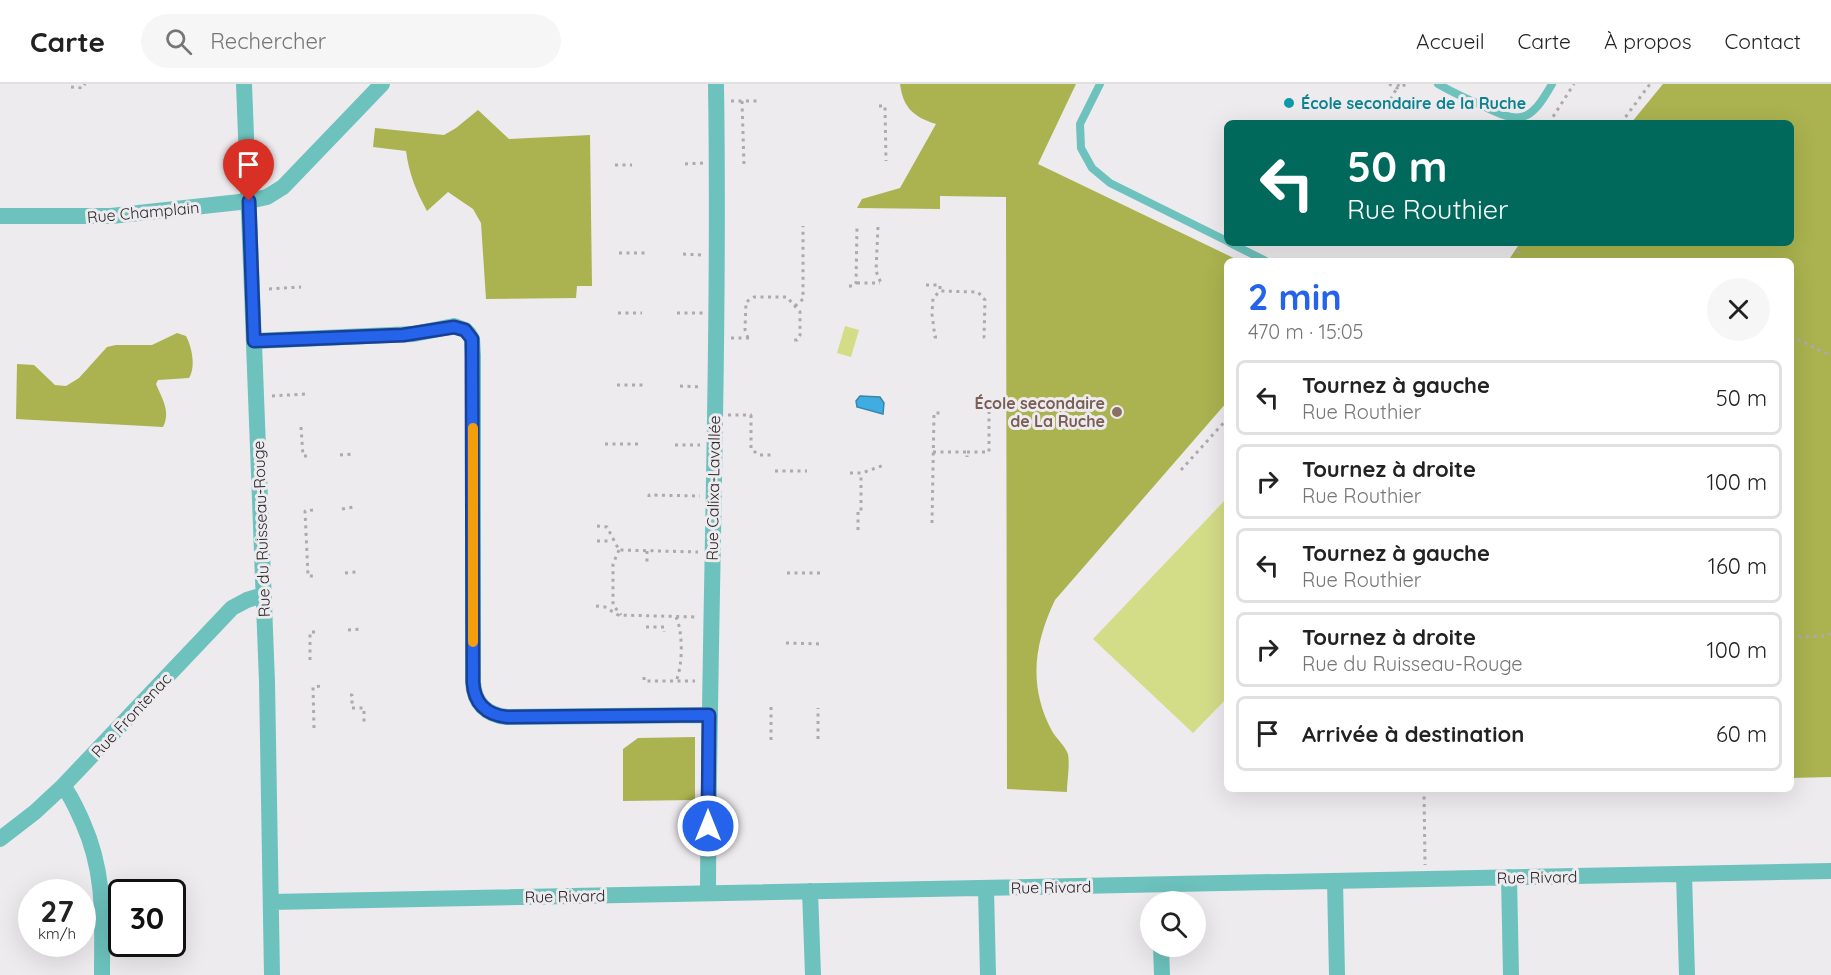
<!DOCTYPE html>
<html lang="fr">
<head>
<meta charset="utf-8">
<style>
	:root { --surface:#fff; --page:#f6f6f6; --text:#222; --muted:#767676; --line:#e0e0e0; --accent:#2563eb }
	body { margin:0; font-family:Quicksand,sans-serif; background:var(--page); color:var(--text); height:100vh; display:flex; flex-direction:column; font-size:22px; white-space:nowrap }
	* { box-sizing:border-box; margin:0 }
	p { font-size:20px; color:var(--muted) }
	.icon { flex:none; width:33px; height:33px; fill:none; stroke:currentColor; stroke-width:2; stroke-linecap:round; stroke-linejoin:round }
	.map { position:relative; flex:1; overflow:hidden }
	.sheet { position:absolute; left:1224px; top:174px; width:570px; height:534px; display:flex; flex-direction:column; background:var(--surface); border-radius:9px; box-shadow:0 6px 24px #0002 }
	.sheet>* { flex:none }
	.top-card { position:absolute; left:1224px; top:36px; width:570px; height:126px; border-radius:9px; box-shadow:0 6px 24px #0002; background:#00695c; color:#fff; overflow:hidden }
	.fabs { position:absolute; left:1140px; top:807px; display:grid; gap:12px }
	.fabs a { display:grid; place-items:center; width:66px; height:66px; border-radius:50%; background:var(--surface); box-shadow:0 6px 24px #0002; font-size:30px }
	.speed { position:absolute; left:18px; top:795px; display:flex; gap:12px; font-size:30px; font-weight:700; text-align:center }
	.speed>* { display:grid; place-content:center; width:78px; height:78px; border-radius:50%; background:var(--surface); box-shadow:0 6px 24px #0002; line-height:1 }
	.speed small { font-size:15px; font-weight:400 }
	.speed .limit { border:3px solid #111; border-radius:9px; background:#fff; color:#111 }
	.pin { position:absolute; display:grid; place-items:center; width:51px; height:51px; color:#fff; margin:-62px -26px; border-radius:50% 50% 50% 0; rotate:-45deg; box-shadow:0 0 6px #0007 }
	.pin .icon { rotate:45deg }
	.me { position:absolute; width:66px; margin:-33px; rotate:0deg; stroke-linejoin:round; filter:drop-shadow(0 0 4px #0008) }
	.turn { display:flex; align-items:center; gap:21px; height:126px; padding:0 24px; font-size:27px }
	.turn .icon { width:78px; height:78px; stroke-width:2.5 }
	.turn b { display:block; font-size:42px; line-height:51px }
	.round { display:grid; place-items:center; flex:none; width:63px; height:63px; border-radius:32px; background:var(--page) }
	.summary { display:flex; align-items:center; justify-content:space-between; height:102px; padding:0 24px }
	h1 { font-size:36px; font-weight:800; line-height:45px; color:var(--accent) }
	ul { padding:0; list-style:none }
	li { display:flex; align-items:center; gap:18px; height:75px; margin:0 12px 9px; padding:0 12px; border:3px solid var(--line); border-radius:9px }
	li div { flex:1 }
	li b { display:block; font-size:22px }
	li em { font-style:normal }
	header { display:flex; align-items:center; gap:36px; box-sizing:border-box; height:84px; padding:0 30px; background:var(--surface); border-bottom:2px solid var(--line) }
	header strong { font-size:28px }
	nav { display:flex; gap:33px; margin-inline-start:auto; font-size:21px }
	.search { width:420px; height:54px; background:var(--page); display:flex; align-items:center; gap:15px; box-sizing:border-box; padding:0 21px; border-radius:33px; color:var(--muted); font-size:22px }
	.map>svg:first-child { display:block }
</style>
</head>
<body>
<header>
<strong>Carte</strong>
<div class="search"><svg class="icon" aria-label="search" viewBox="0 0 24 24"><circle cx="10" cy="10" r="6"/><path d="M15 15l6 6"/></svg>Rechercher</div>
<nav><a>Accueil</a><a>Carte</a><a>À propos</a><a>Contact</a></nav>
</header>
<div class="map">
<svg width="1831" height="891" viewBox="0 0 1831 891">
	<rect width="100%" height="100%" fill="#eeebef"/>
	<path fill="#d3dc87" d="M845,242L859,246L851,273L837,269Z
		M1227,414V614L1193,649L1093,555Z"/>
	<path fill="#aab34f" d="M900,0H1076L1038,80L1240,177H1227V318L1055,516C1034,560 1028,602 1052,647C1056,654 1065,662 1068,670C1070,681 1067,697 1067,708L1007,705L1006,113L940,112V125L857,124L862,115L900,104L936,40C914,33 903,24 900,0Z
		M1663,0H1831V693L1791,694V177H1508L1520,159H1791V39H1631Z
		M478,26L509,55L590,51L592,202H577L576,214L486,215L481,139L473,125L448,108L427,127C416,107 409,90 406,67L373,63L375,44L444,51L456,44Z
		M177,249L186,252C192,263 196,283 189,294L158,296L156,300C162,315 171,327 163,343L16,335L17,280L34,281L55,301L66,302L79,294L107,263L116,261H152Z
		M695,653V716L623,717V665L638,654Z"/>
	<path fill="#40ade2" stroke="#3985ab" stroke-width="1.5" d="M860,312L880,313L884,319L883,330L857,323L856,317Z"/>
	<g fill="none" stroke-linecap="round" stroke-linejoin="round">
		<path stroke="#acaaad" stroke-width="3" stroke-dasharray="3 4.5" stroke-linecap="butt" d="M1389,0L1397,4L1407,0
			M71,3L83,4L85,0
			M731,17H759
			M742,17L744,82
			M879,22H885L886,77
			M1387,22L1399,0
			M1549,39L1574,0
			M1621,39L1650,0
			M685,80L703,79
			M615,81H632
			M878,143L876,187L881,199
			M619,169H648
			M683,170L701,171
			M1517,177L1520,159
			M857,199H880
			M926,201H940V207
			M849,202H854L856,199L857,143
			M269,205L301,203
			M795,222L803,215V142
			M618,229H642
			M677,229H703
			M1791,252L1831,272
			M937,253H935L932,230L933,214L940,207L978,208L985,216L984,253H981
			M731,254H750
			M748,254L745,246L746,218L754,213H787L800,228V251L797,256H794
			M617,301H646
			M680,302L701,303
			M272,312L305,310
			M728,331H752
			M751,331V365L759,371H775
			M301,343L303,372H310
			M605,360H640
			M675,361H700
			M933,368H967V373
			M967,368H989V328H984
			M340,371L355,370
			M1181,386L1227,335
			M775,387H807
			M850,389H862L884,381
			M649,413V411L700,412
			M342,425L354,423
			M313,426L305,427L308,492H316
			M932,439L934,329H941
			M597,442L607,443L619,466L698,468
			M858,446V428H861V389
			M597,457H612
			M619,466L613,480V521L621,531
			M647,467V479
			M345,489L356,488
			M787,489H824
			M596,522L605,523L618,531L697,533
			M676,533C683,547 683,582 676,597
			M646,543H664V548
			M348,546L361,545
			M1791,553L1822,552L1831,550
			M786,559L823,560
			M310,576V548H319
			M644,593V597H695
			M350,611H352V624H364V642
			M314,644L313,603L321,602
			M818,655V624
			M771,656V623
			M1424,705L1425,781"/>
		<path stroke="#6dc2bd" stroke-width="8" d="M1100,0L1080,40L1081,64L1092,84L1110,99L1227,157
			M1438,0C1452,8 1467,15 1481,21C1520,41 1530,39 1552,0
			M1230,159L1266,177"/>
		<path stroke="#6dc2bd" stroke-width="16" d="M244,0L267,598L272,891
			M0,132H111L249,117L267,113L283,103L382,0
			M254,257L414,250L454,242L465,246L469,250L472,255L473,272V598C474,619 486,631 507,633L709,631
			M63,702C72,713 77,726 83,739C106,791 102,836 102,891
			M0,755L35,728L63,702L232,524L247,516L263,511
			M1684,790L1687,891
			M1509,793L1511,891
			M1335,797L1337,891
			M986,804L988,891
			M810,807L813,891
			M708,809C709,539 720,270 716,0
			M271,818L1831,787
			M1161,862L1162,891"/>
	</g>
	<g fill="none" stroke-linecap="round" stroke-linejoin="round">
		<defs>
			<path id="route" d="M249,117L254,257L403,251L454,243L465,246L472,255L473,598C474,619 486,631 507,633L709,631L708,742"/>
		</defs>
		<use href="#route" stroke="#184099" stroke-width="15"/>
		<use href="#route" stroke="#2563eb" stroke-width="10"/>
		<path stroke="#f59e0b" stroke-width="10" d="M473,344V558"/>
	</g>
	<circle fill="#0f9aa8" stroke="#eeebef" stroke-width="2" cx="1289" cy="19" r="6"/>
	<circle fill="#8d6e63" stroke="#eeebef" stroke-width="2" cx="1117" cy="328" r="6"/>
	<g text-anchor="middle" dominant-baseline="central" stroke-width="6" stroke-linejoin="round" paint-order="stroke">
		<g font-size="16" font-weight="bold" fill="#0d838f" stroke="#eeebef" text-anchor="start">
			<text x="1301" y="19">École secondaire de la Ruche</text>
		</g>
		<g font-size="16" fill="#2a282a" stroke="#eeebef">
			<text transform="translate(143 128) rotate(-5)">Rue Champlain</text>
			<text transform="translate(713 404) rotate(-89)">Rue Calixa-Lavallée</text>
			<text transform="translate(261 445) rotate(-92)">Rue du Ruisseau-Rouge</text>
			<text transform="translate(131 631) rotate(-47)">Rue Frontenac</text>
			<text transform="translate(1537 793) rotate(-1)">Rue Rivard</text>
			<text transform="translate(1051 803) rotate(-1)">Rue Rivard</text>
			<text transform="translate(565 812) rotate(-1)">Rue Rivard</text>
		</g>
		<g font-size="16" font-weight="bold" fill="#785e54" stroke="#eeebef" text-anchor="end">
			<text x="1105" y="319">École secondaire<tspan x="1105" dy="18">de La Ruche</tspan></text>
		</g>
	</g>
</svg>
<div class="fabs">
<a><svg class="icon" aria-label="search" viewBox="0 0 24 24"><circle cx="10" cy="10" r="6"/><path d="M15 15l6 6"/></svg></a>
</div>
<div class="speed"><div>27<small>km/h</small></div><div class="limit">30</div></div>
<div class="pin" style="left:249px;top:117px;background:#d93025"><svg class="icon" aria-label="arrive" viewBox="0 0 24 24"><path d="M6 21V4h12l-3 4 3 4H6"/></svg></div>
<svg class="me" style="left:708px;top:742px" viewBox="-20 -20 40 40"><circle r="17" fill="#2563eb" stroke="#fff" stroke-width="3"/><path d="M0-11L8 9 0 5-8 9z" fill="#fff"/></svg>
<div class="top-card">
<div class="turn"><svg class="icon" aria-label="left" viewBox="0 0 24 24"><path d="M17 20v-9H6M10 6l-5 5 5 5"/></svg><div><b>50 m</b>Rue Routhier</div></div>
</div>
<section class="sheet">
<div class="summary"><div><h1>2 min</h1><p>470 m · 15:05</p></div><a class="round"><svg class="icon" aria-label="close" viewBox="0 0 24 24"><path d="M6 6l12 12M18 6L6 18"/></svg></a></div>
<ul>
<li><svg class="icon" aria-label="left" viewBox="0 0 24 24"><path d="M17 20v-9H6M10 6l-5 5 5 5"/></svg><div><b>Tournez à gauche</b><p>Rue Routhier</p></div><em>50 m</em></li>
<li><svg class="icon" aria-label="right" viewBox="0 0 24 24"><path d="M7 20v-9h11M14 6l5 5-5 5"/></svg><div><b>Tournez à droite</b><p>Rue Routhier</p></div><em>100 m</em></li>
<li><svg class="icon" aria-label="left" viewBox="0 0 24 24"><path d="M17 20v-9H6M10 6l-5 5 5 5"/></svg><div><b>Tournez à gauche</b><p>Rue Routhier</p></div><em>160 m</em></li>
<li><svg class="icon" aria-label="right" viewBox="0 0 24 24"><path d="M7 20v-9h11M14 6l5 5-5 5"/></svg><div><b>Tournez à droite</b><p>Rue du Ruisseau-Rouge</p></div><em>100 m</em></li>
<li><svg class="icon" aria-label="arrive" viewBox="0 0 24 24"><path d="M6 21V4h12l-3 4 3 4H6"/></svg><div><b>Arrivée à destination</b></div><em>60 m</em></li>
</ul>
</section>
</div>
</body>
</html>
